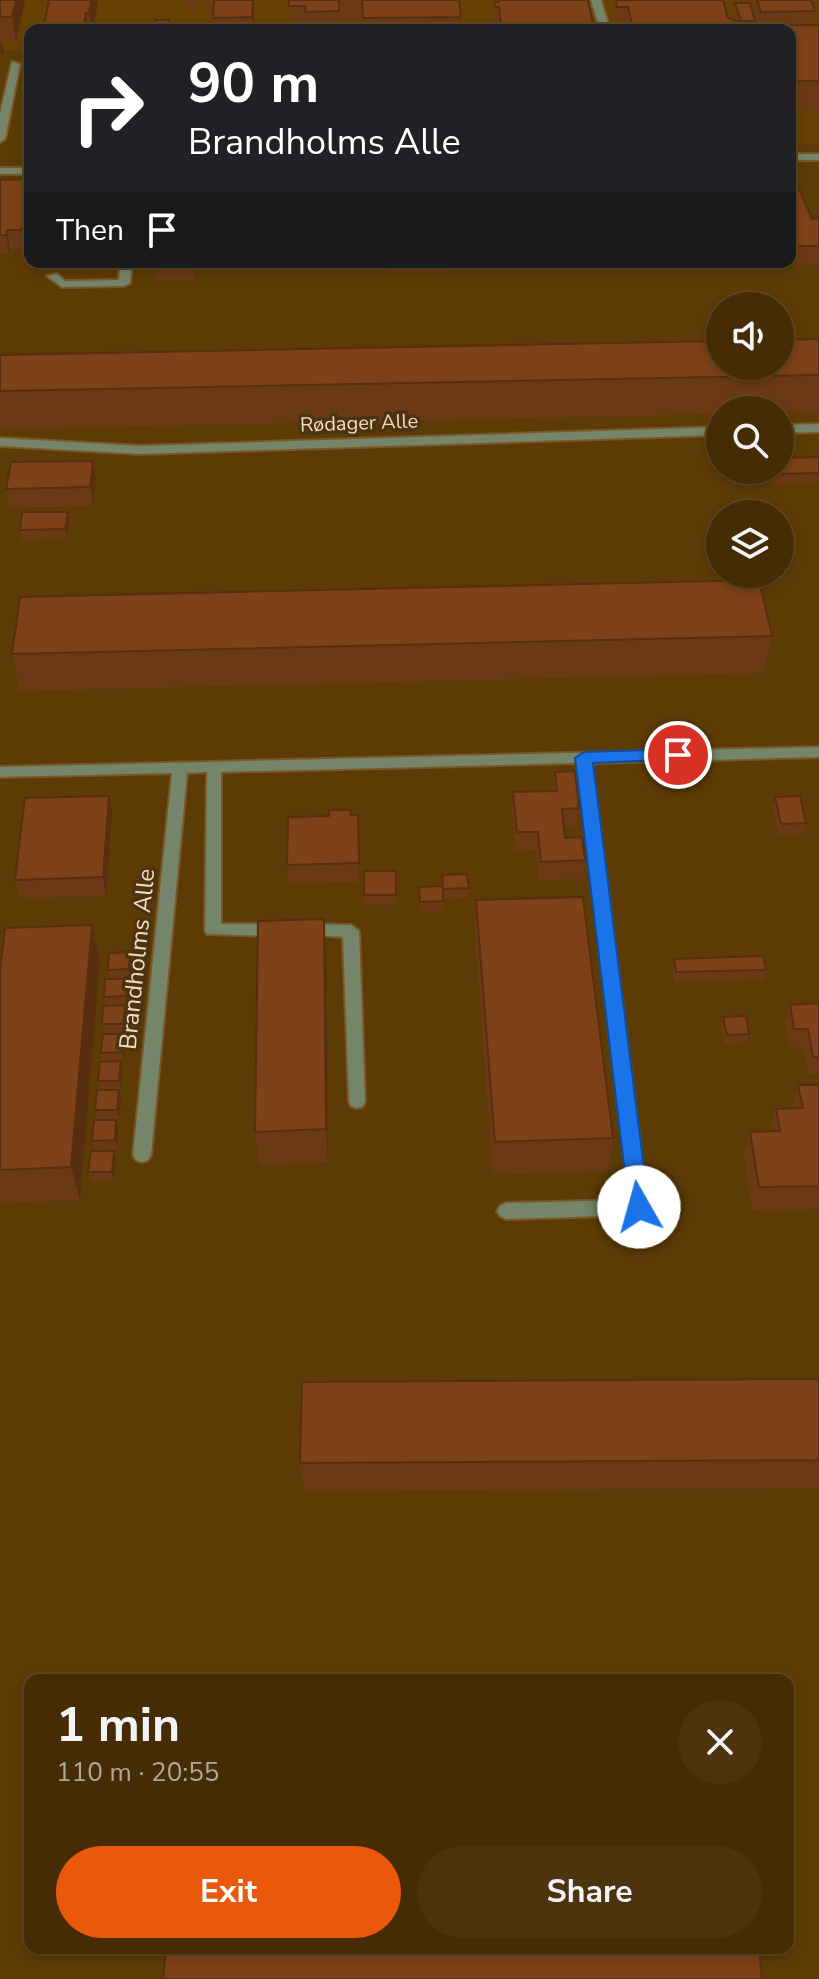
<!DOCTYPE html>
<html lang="en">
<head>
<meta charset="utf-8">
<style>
	:root { --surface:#462c04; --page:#4d340e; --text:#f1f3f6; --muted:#b0a79a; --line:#5e4826; --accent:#ea580c }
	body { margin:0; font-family:"Nunito Sans",sans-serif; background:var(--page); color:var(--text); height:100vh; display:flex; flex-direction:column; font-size:30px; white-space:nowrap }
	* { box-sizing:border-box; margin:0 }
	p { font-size:26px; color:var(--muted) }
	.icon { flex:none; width:44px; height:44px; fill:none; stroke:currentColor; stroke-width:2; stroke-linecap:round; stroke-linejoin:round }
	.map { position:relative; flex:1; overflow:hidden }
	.panel { position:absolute; left:24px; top:1674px; width:770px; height:280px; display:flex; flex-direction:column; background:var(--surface); border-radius:16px; box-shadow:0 4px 12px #0003,0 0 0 2px var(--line) }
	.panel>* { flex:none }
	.banner { position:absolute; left:24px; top:24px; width:772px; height:244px; border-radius:16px; box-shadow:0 4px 12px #0003,0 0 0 2px var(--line); background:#202124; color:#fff; overflow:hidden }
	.fabs { position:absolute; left:706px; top:292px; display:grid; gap:16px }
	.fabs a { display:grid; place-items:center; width:88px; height:88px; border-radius:50%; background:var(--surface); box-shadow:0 4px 12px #0003,0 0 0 2px var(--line); font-size:40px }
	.pin { position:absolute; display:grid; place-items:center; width:68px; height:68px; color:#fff; margin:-34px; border:4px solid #fff; border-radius:50%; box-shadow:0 2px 8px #0007 }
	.me { position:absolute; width:88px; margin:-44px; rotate:353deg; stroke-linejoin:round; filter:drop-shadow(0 0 6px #0008) }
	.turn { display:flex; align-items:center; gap:28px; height:168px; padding:0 32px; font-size:36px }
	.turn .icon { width:104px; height:104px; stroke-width:2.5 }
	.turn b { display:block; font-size:56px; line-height:68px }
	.then { display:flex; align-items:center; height:76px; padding:0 32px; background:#0003; gap:16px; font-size:30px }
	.round { display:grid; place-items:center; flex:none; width:84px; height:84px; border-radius:42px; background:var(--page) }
	.summary { display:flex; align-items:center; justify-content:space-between; height:136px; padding:0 32px }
	h1 { font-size:48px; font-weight:700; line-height:60px }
	.action { display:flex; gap:16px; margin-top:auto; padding:16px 32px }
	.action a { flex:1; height:92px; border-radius:48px; background:var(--accent); color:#fff; font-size:32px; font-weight:700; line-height:92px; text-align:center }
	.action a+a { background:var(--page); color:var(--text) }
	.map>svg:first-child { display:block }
</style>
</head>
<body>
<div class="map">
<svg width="819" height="1979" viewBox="0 0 819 1979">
	<rect width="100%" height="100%" fill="#5d3b05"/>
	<path fill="#664101" d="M0,0H819V144H790V30H30V50H0Z"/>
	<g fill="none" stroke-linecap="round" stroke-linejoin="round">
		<defs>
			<path id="lane" d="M591,0H601L610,30H600Z
				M12,62L20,64L5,139L0,142V114Z
				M120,262H132L130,283L124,286L62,287L47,276L57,274L65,281L119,280Z"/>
			<path id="street" d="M790,154H819V160H790Z
				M0,168H30V174H0Z
				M819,424V432L780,433V425Z
				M720,427V435L141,454L0,446V438L141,446Z
				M819,747V757L592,763L648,1207L645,1212L639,1215L506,1219L500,1216L497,1211L500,1206L506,1203L629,1200L577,763L221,772V924H276L284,930L276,936L207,934L205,930L207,772L187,773L151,1155L148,1160L142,1162L136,1160L133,1155L172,773L0,777V767Z
				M304,924L351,925L359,931L365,1101L363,1106L357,1108L351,1106L349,1101L343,937L298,934L296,930Z"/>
		</defs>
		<use href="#lane" stroke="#785826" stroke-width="4"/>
		<use href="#street" stroke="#785826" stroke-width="4"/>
		<use href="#lane" fill="#758569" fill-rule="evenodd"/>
		<use href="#street" fill="#758569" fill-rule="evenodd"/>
	</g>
	<path fill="#6c3915" d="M0,0L25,2L16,41H2L4,51L1,56H0Z
		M49,0H97L93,30H43Z
		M186,0H199L198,11H187Z
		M204,0H254V30H214V11H205Z
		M289,0H459L461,17V30H363L362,21L340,22V30H291Z
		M497,0H588L593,24V30H486L494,24V2H497Z
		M615,0L728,18L736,21L734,13L735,3H746L745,0H819V4H812L815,11L812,25H819V111H790V30H613Z
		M790,168L812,219L819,218V265L770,266L769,262H790Z
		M30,179V242H27L26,249H10L9,254H0V180Z
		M68,262H116V264H68Z
		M154,262H196L195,279L156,280Z
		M386,262H454L453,272L386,273Z
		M819,339V412H780V410H720V414L2,429L0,421V357Z
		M819,457V483L772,484L768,470H780Z
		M96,480L93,506L10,508L6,489Z
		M68,512L69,522L67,539L22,540L20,530Z
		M772,636L764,673L20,691L12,654Z
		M555,772L579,808L577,827H564L565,838L585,860L583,879L539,880L536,850L516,851L512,811L513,792L553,791Z
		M109,796L112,815L106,896L20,898L15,880Z
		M775,797L806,823L803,833L778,834L773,807Z
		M358,815L359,882L289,883L287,865L329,816Z
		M364,871H396V905H364Z
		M442,875L469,888L468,898L443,899V897V911H420L419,887L442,886Z
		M476,900L613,1138L608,1171L493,1175L475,936Z
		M324,919L326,955L328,1162L259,1165L255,1132Z
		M92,925L100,961L80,1200L0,1203V970Z
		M674,959L766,970L764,979L674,982L672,968Z
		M132,962L131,979H128L129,988L128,1006H125L127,1015L125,1033L104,1034L102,1024L106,1006L104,997L110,979L108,970Z
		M819,1003V1074H808L803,1047H789L785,1023L790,1005Z
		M723,1017L749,1034L747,1043L725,1044L721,1027Z
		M126,1043L124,1062H121L123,1071L121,1090H114H119L121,1099L119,1119L97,1120L95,1110L100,1090L98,1081L103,1062L101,1053Z
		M798,1085H819V1209L752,1210L744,1156L750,1132H770L776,1109L792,1108Z
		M118,1129L117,1149L94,1150L92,1141Z
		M114,1151L116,1160L114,1181H91L88,1172Z
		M819,1379V1488L304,1491L300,1463Z"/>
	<path fill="#582e11" d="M16,0H24L25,2L16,41L12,17Z
		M91,0H97L98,3L93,30H91L89,13Z
		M253,0H254V30L252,17Z
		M86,13L88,30H83Z
		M2,41L4,51L1,56L0,46Z
		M30,211V238L27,223Z
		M23,223L27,242L26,249L22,230Z
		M7,230L10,249L9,254L6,235Z
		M193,262H196L195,279Z
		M93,461L96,480L93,506L90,487Z
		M68,512L69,522L67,539L65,529Z
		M109,796L112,815L106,896L103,877Z
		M324,919L326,955L328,1162L326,1129Z
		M92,925L100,961L80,1200L71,1167Z
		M130,952L132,962L131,979L129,969Z
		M127,979L129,988L128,1006L126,996Z
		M125,1005L127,1015L125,1033L123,1024Z
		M124,1034L126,1043L124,1062L122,1052Z
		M121,1061L123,1071L121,1090L119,1081Z
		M119,1090L121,1099L119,1119L117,1110Z
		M116,1120L118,1129L117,1149L115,1140Z
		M114,1151L116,1160L114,1181L112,1172Z"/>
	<path fill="#7e4218" stroke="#582e11" stroke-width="2" d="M0,0H16L12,17H0Z
		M49,0H91L89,13H86L83,30H43Z
		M214,0H253L252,17L213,18Z
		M289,0H339V11L305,12V6H289Z
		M362,0H459L461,17L363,18Z
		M499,0H588L593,24H567L568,30H486V24H501L499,7H495L494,2H499Z
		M616,0H723L728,18L750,26L819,25V81H790V30H633L628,7H617Z
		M757,0H811L815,11L761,12Z
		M735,3H750L755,21H741Z
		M155,20H169L168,30H118V26L155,25Z
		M790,168L812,219L819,218V246H790Z
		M30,179V211L27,223H23L22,230H7L6,235H0V180Z
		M819,339V375L0,391V355L720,341V366H780V340Z
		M819,457V473L774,474L773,470H780V458Z
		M93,461L90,487L6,489L11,462Z
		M22,512H68L65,529L20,530Z
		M759,580L772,636L12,654L20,597Z
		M575,771L579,808L562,809L565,838L582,837L585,860L541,862L538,832H517L513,792L557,791L555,772Z
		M109,796L103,877L15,880L25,798Z
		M800,796L806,823L781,824L775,797Z
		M329,810H350L351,815H358L359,863L287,865L288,817L329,816Z
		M364,871H396V895H364Z
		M467,874L469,888L443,889L442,875Z
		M443,886V901L420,902L419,887Z
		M583,897L613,1138L495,1142L476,900Z
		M324,919L326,1129L255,1132L258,921Z
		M92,925L71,1167L0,1170V970L5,928Z
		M130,952L129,969L108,970L109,953Z
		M763,956L766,970L676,972L674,959Z
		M105,979H127L126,996L104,997Z
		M819,1003V1057H813L808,1029H794L790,1005Z
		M125,1005L123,1024H102L103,1006Z
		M746,1016L749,1034L727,1035L723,1017Z
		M103,1034H124L122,1052L101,1053Z
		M121,1061L119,1081H98L100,1062Z
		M798,1085H819V1186L759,1187L750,1132L780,1131L776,1109L803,1108Z
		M97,1090H119L117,1110H95Z
		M94,1120H116L115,1140L92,1141Z
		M91,1151H114L112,1172H88Z
		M819,1379V1460L300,1463L302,1382Z
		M166,1948H759L762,1979H163Z"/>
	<path fill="#1a73e8" stroke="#114b97" stroke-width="2" d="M678,749L684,751V759L593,763L649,1207L646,1213L639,1216L632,1213L629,1207L575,758L584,752Z"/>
	<g text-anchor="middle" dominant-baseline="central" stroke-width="7" stroke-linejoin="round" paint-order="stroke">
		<g font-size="20" fill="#f5dcbd" stroke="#4c3312">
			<text transform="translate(359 423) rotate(-2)">Rødager Alle</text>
		</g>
		<g font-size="24" fill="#f5dcbd" stroke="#4c3312">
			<text transform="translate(137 959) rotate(-84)">Brandholms Alle</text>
		</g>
	</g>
</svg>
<div class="fabs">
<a><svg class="icon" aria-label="sound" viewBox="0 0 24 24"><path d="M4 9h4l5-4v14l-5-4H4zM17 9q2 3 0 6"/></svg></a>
<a><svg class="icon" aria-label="search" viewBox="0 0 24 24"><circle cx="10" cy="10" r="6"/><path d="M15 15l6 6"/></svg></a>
<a><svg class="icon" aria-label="layers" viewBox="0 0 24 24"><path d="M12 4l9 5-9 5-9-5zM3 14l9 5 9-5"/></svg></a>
</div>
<div class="pin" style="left:678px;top:755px;background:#d93025"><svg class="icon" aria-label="arrive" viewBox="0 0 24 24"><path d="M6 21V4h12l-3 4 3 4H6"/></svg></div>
<svg class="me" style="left:639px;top:1207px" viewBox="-20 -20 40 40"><circle r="19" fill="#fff"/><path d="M0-13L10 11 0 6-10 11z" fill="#1a73e8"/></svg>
<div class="banner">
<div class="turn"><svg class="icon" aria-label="right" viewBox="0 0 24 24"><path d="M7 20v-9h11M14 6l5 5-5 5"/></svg><div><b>90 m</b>Brandholms Alle</div></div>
<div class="then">Then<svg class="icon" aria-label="arrive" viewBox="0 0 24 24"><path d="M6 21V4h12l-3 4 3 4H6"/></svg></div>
</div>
<section class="panel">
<div class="summary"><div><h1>1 min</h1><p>110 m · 20:55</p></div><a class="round"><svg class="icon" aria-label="close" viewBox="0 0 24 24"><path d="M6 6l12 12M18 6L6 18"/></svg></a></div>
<div class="action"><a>Exit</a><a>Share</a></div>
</section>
</div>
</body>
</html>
